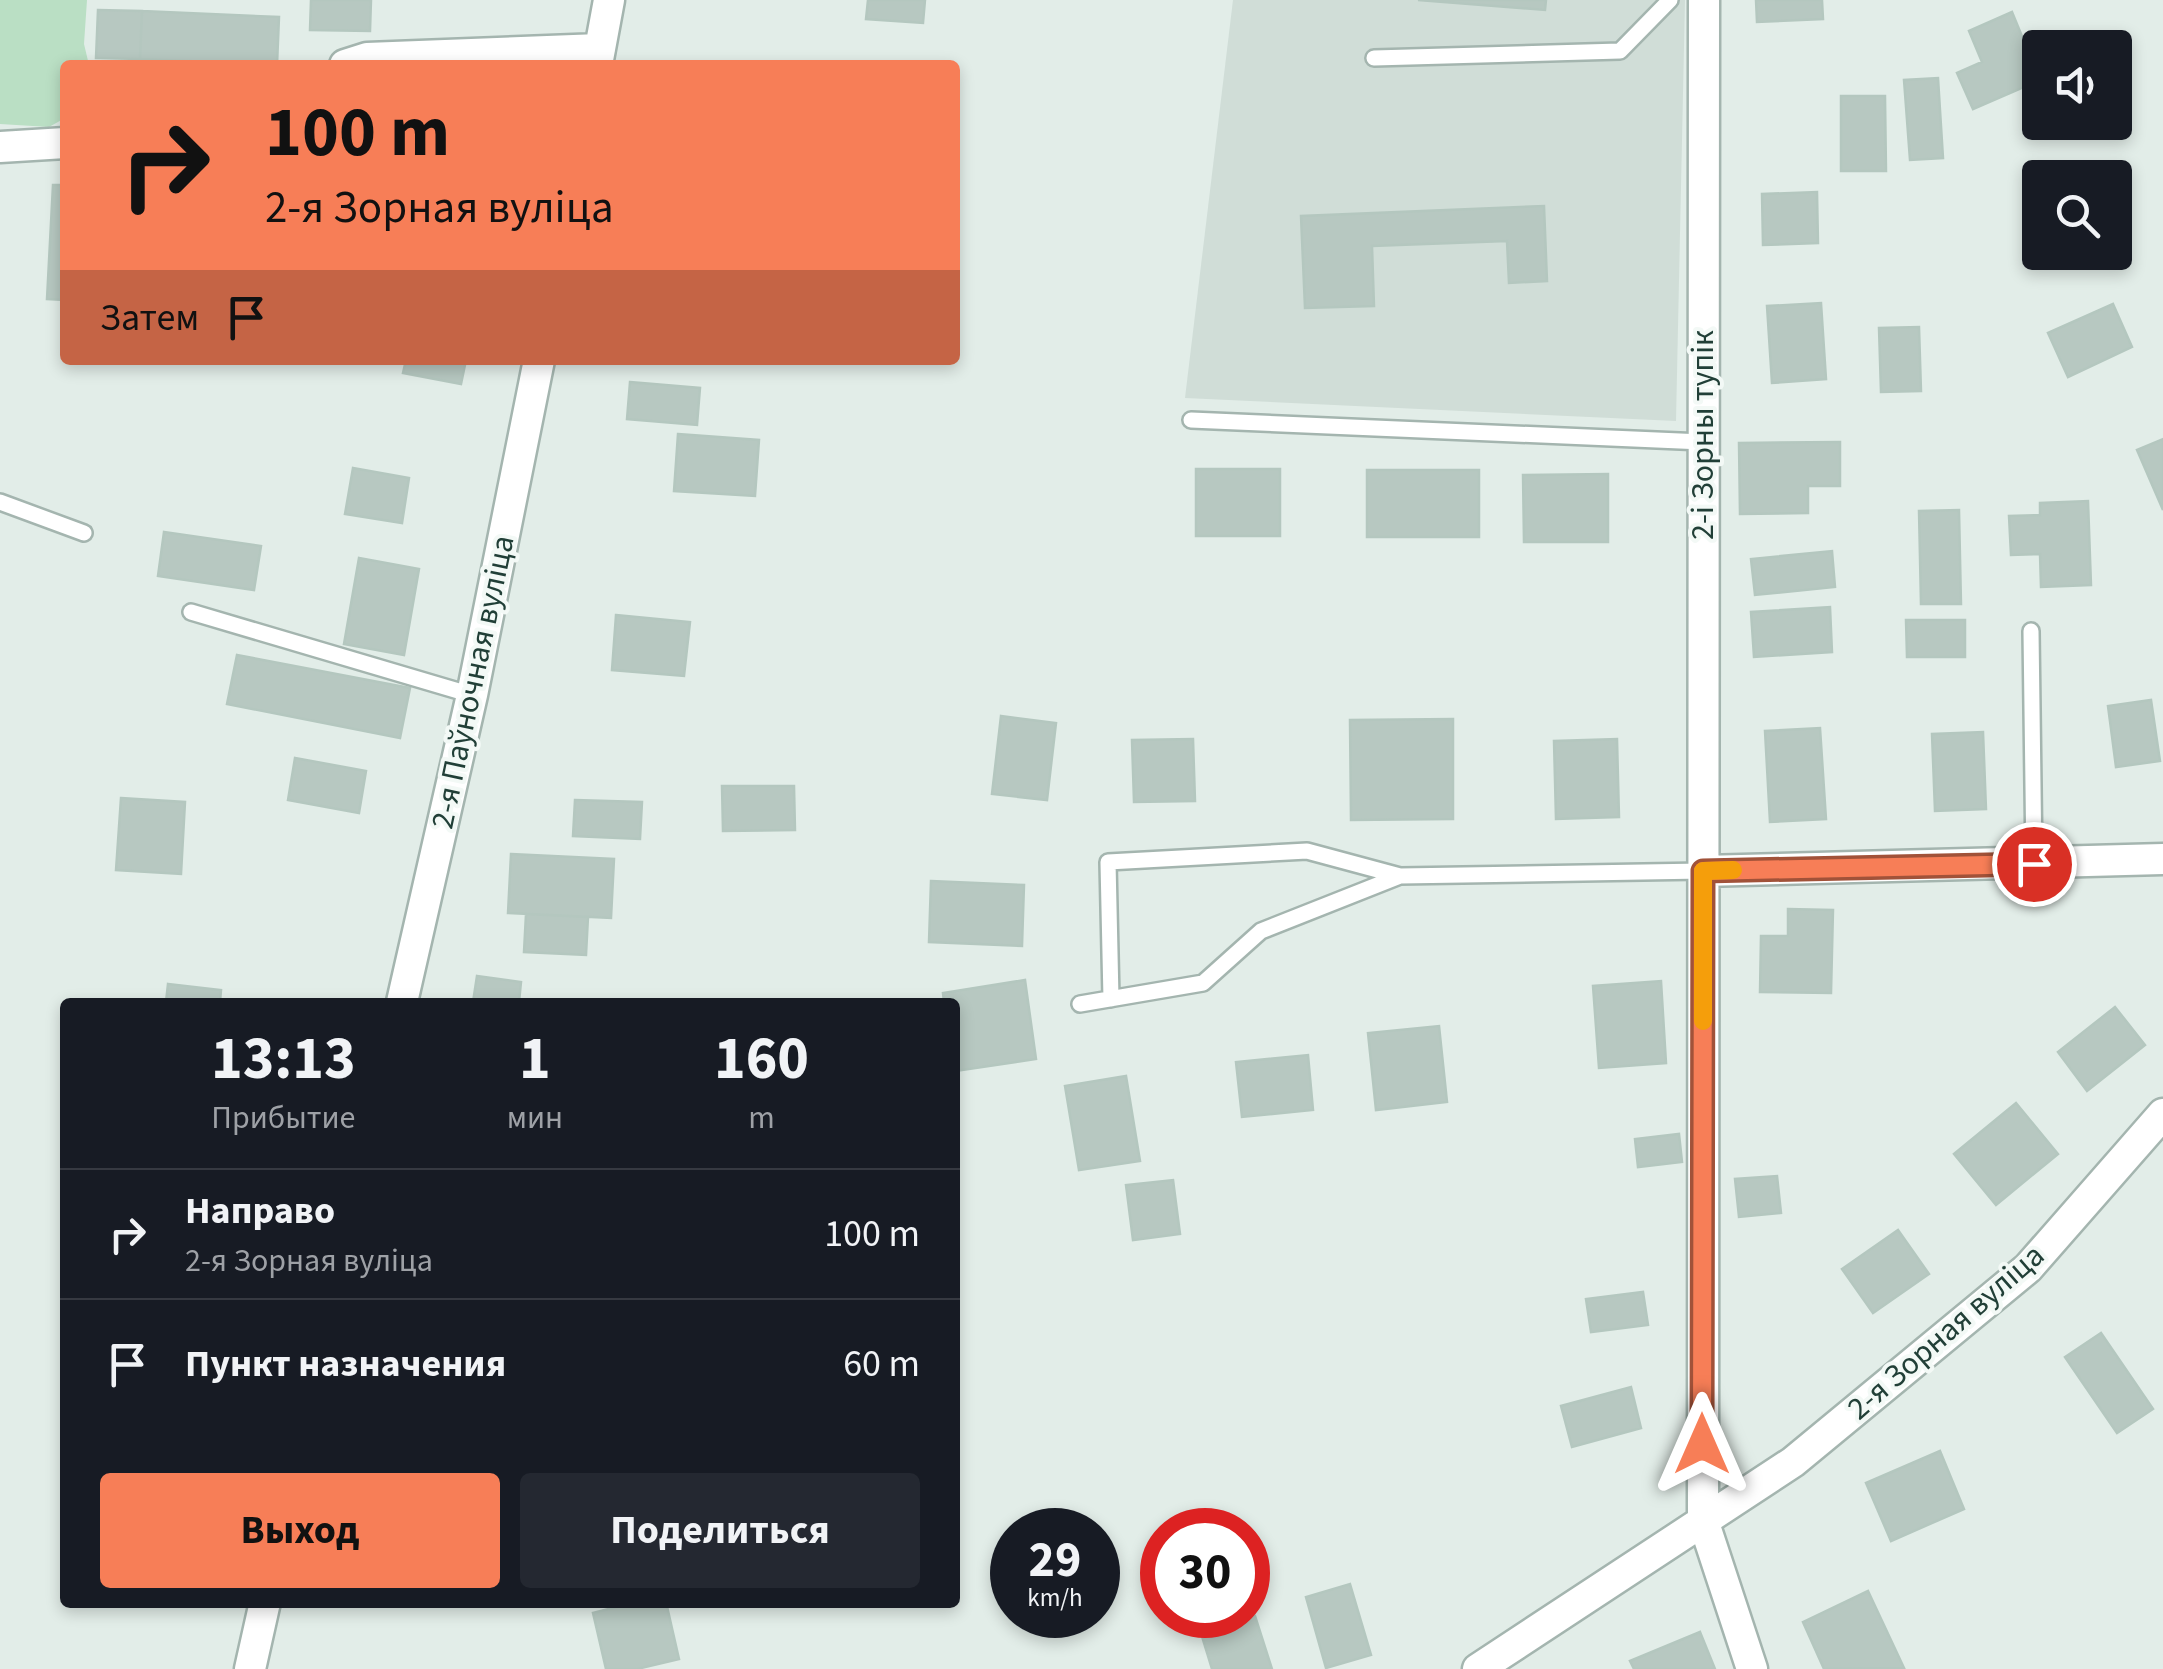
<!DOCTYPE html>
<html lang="ru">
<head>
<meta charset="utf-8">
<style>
	:root { --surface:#171b24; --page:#242831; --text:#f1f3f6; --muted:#9ea1a6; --line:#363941; --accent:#f77e57 }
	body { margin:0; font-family:"Source Sans 3",sans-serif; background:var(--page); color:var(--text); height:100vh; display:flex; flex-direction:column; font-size:38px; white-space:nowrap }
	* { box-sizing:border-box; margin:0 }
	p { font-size:32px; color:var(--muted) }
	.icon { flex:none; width:55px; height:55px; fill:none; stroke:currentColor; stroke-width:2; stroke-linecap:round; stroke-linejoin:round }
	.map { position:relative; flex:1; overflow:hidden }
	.details { position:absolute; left:60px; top:998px; width:900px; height:610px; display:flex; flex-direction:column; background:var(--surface); border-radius:10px; box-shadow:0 5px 15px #0003 }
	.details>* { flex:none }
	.guide { position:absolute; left:60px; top:60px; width:900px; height:305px; border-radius:10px; box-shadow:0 5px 15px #0003; background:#f77e57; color:#111; overflow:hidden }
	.tools { position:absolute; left:2022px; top:30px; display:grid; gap:20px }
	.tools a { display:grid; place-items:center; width:110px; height:110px; border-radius:10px; background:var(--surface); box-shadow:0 5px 15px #0003; font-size:50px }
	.speed { position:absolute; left:990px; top:1508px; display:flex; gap:20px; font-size:50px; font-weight:700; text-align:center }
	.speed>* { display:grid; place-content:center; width:130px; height:130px; border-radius:50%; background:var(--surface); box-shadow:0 5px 15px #0003; line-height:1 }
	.speed small { font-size:25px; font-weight:400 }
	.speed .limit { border:15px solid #d22; background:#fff; color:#111 }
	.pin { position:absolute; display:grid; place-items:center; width:85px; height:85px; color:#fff; margin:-42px; border:5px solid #fff; border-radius:50%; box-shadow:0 2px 10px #0007 }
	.me { position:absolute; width:110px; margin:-55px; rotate:0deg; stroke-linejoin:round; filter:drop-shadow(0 0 8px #0008) }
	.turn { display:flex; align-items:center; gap:35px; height:210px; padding:0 40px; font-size:45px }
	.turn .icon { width:130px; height:130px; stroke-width:2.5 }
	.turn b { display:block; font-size:70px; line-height:85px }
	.then { display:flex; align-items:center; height:95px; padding:0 40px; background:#0003; gap:20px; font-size:38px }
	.eta { display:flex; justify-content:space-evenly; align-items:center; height:170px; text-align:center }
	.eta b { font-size:60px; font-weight:700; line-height:70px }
	.action { display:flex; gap:20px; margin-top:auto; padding:20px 40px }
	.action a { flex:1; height:115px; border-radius:10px; background:var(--accent); color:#111; font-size:40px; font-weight:700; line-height:115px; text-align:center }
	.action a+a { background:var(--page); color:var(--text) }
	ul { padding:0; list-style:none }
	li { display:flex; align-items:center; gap:30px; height:130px; padding:0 40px; border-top:2px solid var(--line) }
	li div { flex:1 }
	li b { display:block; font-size:38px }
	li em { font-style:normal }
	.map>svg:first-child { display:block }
</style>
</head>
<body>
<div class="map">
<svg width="2163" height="1669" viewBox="0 0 2163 1669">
	<rect width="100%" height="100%" fill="#e2ede8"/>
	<path fill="#d0ddd7" d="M1233,0H1685L1676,421L1185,398Z"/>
	<path fill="#badfc4" d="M0,0H87L84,44L89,65H65V118L49,127L0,124Z"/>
	<path fill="#b7c8c1" stroke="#b4c7bf" stroke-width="2.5" d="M311,0H371L370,31L310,30Z
		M868,0H925L923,23L866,19Z
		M1418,0H1546L1545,10Z
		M1756,0H1822L1823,19L1757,22Z
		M98,10L142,11L140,59L96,58Z
		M142,11L279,17L277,65L140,59Z
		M2012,12L2040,80L1973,109L1957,73L1982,62L1969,31Z
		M1938,78L1943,158L1910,160L1904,80Z
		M1841,96H1885L1886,171H1841Z
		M53,185H65V300L47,299Z
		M1817,192L1818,243L1763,245L1762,194Z
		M1544,206L1547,281L1509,283L1507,241L1372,246L1374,306L1305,308L1301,216Z
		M1821,303L1826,379L1772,383L1767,306Z
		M2113,304L2132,347L2068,377L2048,333Z
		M1919,327L1921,391L1881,392L1879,328Z
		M406,360H466L461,384L403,373Z
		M630,382L700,388L697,425L627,419Z
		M678,434L759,440L755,496L674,491Z
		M2163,439V510L2137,450Z
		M1840,442V486H1808V513L1740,514L1739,443Z
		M353,468L409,478L402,523L345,514Z
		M1196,469H1280V536H1196Z
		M1367,470H1479V537H1367Z
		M1608,474V542H1524L1523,475Z
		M2088,501L2091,585L2041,587L2040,554L2011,555L2009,516L2040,515V503Z
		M1959,510L1961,604H1921L1919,511Z
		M164,532L261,546L254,590L158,576Z
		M1832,551L1835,587L1755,595L1751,559Z
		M359,558L419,569L404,655L344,644Z
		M1830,607L1832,652L1754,657L1751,612Z
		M616,615L690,622L684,676L612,670Z
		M1906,620H1965V657H1907Z
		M237,655L410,688L400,738L227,704Z
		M2151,700L2160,761L2116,767L2108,706Z
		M1001,716L1056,723L1047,800L992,794Z
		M1453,719V819L1351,820L1350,720Z
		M1820,728L1826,819L1770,822L1765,731Z
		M1983,732L1986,809L1935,811L1932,734Z
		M1193,739L1195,801L1134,802L1132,740Z
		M1617,739L1619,817L1556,819L1554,741Z
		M295,758L366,771L359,813L288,800Z
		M722,786H794L795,830L723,831Z
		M121,798L185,802L181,874L116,870Z
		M575,800L642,802L640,839L573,836Z
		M511,854L614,859L611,918L508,913Z
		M931,881L1024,885L1022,946L929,942Z
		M1788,909L1833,910L1831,993L1760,992L1761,936H1788Z
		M526,914L588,917L586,955L524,952Z
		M477,976L521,982L519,1002H473Z
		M1025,980L1036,1059L955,1071V1002H944L943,993Z
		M1661,981L1666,1063L1599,1068L1593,986Z
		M168,984L221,990L220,1002H166Z
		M2115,1007L2145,1045L2087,1091L2058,1052Z
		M1439,1026L1447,1102L1376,1110L1368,1033Z
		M1308,1055L1313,1110L1242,1117L1236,1062Z
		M1126,1076L1140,1161L1079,1170L1065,1086Z
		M2016,1103L2058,1154L1996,1205L1954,1154Z
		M1679,1134L1682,1162L1638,1167L1635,1139Z
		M1777,1176L1781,1213L1739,1217L1735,1179Z
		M1173,1180L1180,1234L1133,1240L1126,1185Z
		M1898,1230L1929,1274L1873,1313L1842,1269Z
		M1643,1292L1648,1325L1591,1332L1586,1299Z
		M2101,1333L2153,1409L2117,1433L2065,1357Z
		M1631,1387L1641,1428L1572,1447L1561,1406Z
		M1940,1451L1964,1509L1891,1541L1866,1483Z
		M1350,1584L1371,1655L1326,1668L1306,1597Z
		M1868,1591L1904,1668L1824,1669L1803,1622Z
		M636,1602H666L679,1659L637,1669H606L593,1613Z
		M1255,1616L1272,1669H1212L1201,1633Z
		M1700,1632L1715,1669H1634L1630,1661Z"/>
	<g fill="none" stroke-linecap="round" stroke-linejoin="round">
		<defs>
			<path id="service" d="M1374,58L1620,51L1670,0
				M1191,420L1703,442
				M0,502L84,533
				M191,612L472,695
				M2031,631L2034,864
				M1111,999L1108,862L1307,851L1400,876
				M1080,1004L1203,983L1261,931L1400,876L1703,871"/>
			<path id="minor" d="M1704,0L1703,1520L1752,1669
				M345,65L367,58L600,49
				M597,65L609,0
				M0,147L65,143
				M1703,871L2163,859
				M402,1002L472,695L539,360
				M250,1669L265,1602
				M1478,1669L1793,1462L2028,1268L2163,1114"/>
		</defs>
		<use href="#service" stroke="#a4b5af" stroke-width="20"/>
		<use href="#minor" stroke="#a4b5af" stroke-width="35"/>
		<use href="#service" stroke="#fff" stroke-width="15"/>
		<use href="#minor" stroke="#fff" stroke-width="30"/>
	</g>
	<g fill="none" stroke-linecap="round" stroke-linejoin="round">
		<defs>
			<path id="route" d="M1702,1444L1703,871L2034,864"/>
		</defs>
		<use href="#route" stroke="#a15239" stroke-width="25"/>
		<use href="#route" stroke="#f77e57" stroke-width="18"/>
		<path stroke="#f59e0b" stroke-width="18" d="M1703,1021V871L1733,870"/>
	</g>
	<g text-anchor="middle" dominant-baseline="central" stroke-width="8" stroke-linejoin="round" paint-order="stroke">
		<g font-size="32" fill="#213f37" stroke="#f3f9f6">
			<text transform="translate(1703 435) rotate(-90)">2-і Зорны тупік</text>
			<text transform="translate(473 682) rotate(-78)">2-я Паўночная вуліца</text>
			<text transform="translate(1946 1332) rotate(-41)">2-я Зорная вуліца</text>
		</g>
	</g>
</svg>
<div class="tools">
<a><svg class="icon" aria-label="sound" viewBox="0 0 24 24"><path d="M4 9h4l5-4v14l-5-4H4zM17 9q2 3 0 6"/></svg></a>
<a><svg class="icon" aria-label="search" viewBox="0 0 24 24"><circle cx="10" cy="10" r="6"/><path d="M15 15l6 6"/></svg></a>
</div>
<div class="speed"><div>29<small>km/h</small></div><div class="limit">30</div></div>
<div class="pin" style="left:2034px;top:864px;background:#d93025"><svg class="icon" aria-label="arrive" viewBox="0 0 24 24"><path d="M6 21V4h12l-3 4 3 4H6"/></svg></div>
<svg class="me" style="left:1702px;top:1444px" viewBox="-20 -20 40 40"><path d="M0-17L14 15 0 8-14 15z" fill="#f77e57" stroke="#fff" stroke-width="4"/></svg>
<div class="guide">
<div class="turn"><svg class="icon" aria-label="right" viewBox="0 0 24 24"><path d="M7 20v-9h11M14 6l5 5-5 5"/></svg><div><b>100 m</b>2-я Зорная вуліца</div></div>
<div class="then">Затем<svg class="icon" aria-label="arrive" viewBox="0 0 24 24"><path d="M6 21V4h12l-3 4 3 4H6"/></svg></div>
</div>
<section class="details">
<div class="eta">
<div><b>13:13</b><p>Прибытие</p></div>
<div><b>1</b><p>мин</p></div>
<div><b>160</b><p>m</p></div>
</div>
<ul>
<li><svg class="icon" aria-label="right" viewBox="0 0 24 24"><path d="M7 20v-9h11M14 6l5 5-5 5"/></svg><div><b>Направо</b><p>2-я Зорная вуліца</p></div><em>100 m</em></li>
<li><svg class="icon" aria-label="arrive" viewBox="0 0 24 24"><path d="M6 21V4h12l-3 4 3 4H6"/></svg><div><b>Пункт назначения</b></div><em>60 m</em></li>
</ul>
<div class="action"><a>Выход</a><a>Поделиться</a></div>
</section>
</div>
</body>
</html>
